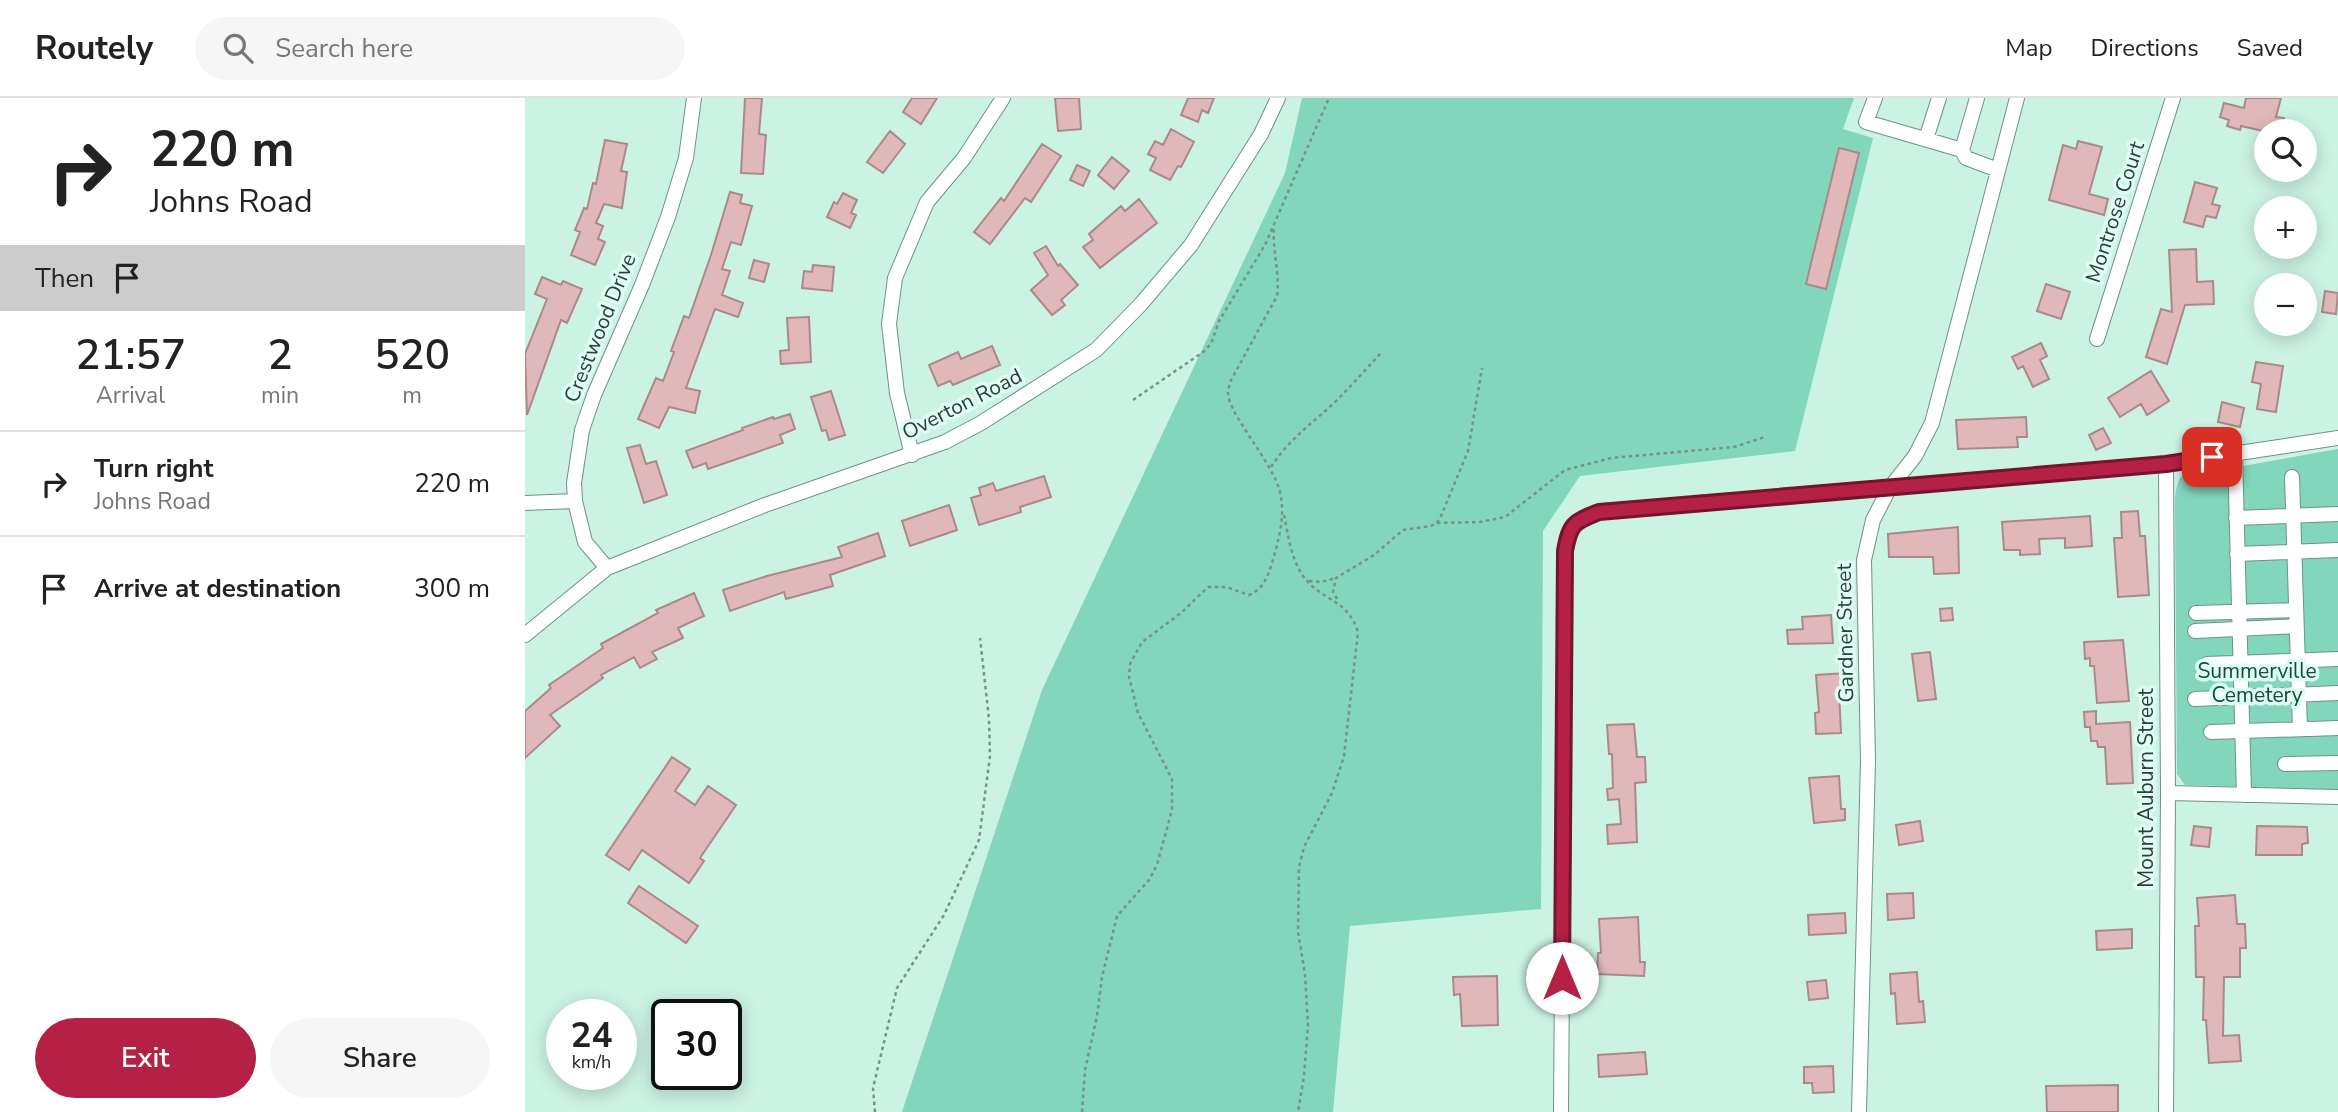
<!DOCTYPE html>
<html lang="en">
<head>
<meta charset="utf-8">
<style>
	:root { --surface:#fff; --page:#f6f6f6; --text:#222; --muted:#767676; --line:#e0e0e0; --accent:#b42144 }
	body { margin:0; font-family:"Nunito Sans",sans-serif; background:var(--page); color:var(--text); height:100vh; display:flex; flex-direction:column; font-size:26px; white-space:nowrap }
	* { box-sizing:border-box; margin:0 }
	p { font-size:23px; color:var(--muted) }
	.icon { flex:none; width:38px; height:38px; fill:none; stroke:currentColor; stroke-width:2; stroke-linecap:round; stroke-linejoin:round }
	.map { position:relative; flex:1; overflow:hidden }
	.drawer { display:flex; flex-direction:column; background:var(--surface); width:525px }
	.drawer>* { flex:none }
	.banner { background:#fff; color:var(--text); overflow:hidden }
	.fabs { position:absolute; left:1729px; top:21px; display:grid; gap:14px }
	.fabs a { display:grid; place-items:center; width:63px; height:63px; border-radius:50%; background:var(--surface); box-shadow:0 4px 18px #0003; font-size:35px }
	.speed { position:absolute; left:21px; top:901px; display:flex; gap:14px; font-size:35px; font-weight:700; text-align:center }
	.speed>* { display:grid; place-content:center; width:91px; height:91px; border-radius:50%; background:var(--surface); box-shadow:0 4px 18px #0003; line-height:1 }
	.speed small { font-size:18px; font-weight:400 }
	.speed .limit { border:4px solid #111; border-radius:10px; background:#fff; color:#111 }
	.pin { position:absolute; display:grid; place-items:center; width:60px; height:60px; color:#fff; margin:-30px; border-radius:14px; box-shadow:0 4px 10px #0006 }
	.me { position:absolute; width:77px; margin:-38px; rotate:0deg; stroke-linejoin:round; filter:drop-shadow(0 0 5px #0008) }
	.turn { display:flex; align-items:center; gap:24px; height:147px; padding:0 35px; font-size:32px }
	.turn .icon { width:91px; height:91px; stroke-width:2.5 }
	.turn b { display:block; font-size:49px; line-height:60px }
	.then { display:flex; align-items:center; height:66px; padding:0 35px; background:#0003; gap:14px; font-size:26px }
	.eta { display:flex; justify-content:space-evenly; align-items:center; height:119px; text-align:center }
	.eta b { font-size:42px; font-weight:600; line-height:49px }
	.action { display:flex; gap:14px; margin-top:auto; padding:14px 35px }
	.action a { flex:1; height:80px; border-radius:42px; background:var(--accent); color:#fff; font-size:28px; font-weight:600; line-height:80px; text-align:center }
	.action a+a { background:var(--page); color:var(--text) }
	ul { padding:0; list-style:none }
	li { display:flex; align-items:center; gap:21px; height:105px; padding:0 35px; border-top:2px solid var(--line) }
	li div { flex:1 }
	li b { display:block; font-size:26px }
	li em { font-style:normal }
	header { display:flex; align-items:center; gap:42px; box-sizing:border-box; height:98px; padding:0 35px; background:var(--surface); border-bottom:2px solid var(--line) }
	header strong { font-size:33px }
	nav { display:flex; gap:38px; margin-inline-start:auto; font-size:24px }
	.search { width:490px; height:63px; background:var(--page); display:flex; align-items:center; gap:18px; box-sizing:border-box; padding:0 24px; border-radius:38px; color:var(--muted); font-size:26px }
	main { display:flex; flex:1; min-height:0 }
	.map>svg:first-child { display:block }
</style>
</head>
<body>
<header>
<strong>Routely</strong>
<div class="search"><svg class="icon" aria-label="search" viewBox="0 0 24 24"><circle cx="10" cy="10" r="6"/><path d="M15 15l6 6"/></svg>Search here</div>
<nav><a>Map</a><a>Directions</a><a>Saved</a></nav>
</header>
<main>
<section class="drawer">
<div class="banner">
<div class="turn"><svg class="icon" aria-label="right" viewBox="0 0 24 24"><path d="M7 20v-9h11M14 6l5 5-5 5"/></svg><div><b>220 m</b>Johns Road</div></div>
<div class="then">Then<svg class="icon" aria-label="arrive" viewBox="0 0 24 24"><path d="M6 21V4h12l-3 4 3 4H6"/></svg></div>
</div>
<div class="eta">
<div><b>21:57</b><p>Arrival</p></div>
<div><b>2</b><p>min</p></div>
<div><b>520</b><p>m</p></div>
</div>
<ul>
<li><svg class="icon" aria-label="right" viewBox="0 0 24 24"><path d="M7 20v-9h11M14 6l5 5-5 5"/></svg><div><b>Turn right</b><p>Johns Road</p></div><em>220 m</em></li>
<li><svg class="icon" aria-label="arrive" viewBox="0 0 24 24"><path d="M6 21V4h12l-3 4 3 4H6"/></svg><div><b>Arrive at destination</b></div><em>300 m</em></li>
</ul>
<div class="action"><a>Exit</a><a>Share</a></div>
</section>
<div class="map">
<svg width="1813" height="1014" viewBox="0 0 1813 1014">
	<rect width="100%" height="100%" fill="#cbf3e4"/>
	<path fill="#82d6bc" d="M777,0H1329L1318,31L1348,40L1270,353L1055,378L1018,433L1016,811L825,828L808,1014H377L517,592L760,75Z
		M1813,351V692L1660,687L1652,676L1650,415C1650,403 1649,390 1656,379L1667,377Z"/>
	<path fill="#e0b8ba" stroke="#ad888a" stroke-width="2" d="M220,0H237L234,36L241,37L238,76L216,75Z
		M387,0H412L396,26L378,14Z
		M530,0H554L556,31L533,33Z
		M663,0H689L683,15L677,12L673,24L656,17Z
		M1721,0H1756L1751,19L1759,20L1755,33H1738L1716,28L1715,32L1702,28L1704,22L1695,19L1699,5L1719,10Z
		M646,31L669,44L656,69L653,68L645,82L625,72L631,60L623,56L630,43L638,47Z
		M365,33L380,46L358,75L342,64Z
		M80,42L102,46L96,73L102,74L97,110L79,106L71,125L78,128L73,141L80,144L70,167L46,157L55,134L50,132L59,110L62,111L68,85L71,86Z
		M1553,43L1577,49L1564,96L1583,101L1579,117L1524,102L1538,47L1551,51Z
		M517,46L536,58L506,104L500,100L465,146L449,134L476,100L479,103Z
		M1314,50L1334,55L1301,191L1281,186Z
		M587,59L604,73L589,91L573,77Z
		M552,67L565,73L558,88L545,82Z
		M1670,84L1692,90L1687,106L1695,108L1691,120L1681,118L1678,129L1659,124Z
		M205,94L217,97L215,105L227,108L216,147L206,144L197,171L205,173L197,197L218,205L213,219L190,211L161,290L175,293L170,315L144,309L134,330L113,321L131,280L138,283L149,254L146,253L159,218L164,220L186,157Z
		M318,95L332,102L326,115L331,117L325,130L302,119L309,104L312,106Z
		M614,101L632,125L575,170L558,149L568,142L564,136L596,108L600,113Z
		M521,148L533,168L535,166L553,187L536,202L540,207L527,217L506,192L523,177L509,155Z
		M1671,151L1672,184L1688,183L1689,206L1660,207L1642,266L1621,259L1636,211L1647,214L1644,152Z
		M229,162L244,166L239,184L224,180Z
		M288,167L309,169L307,193L277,190L279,173L287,174Z
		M17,179L36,187L38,183L57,191L42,225L36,222L2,317L0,256L22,201L10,196Z
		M1521,186L1545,194L1536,221L1512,213Z
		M1800,193L1813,195L1811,216L1797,214Z
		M284,219L286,264L256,266L255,253L264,252L262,220Z
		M1516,245L1522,258L1515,262L1524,281L1508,289L1498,268L1493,271L1487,259Z
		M467,248L475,267L428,287L425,283L413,288L404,267L433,254L436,261Z
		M1731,264L1758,268L1751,314L1732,311L1736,286L1727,284Z
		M1626,273L1644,303L1622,317L1616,306L1595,319L1583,300Z
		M306,293L320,337L304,342L301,332L297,333L286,299Z
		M1697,304L1719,310L1715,329L1693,324Z
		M265,316L270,331L255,337L258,345L183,371L181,365L168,370L161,353L218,332L217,330L248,319L249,321Z
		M1501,319L1502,339H1492L1493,349L1433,351L1431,322Z
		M1578,330L1586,345L1571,352L1564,337Z
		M115,347L121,366L131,363L142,397L119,405L102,350Z
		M519,378L526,399L495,409L496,414L454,427L446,400L456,397L454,390L468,385L471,393Z
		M424,407L432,432L385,448L377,423Z
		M1613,413L1615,438H1620L1624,497L1593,499L1589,440H1597L1596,414Z
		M1565,418L1567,448L1540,450V440L1514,441L1515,456L1495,457V452H1479L1477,424Z
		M1433,429L1434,475L1409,476L1408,459H1364L1363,436Z
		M353,435L360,458L305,477L308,488L261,501L259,494L205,513L198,492L242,478L317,459L313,449Z
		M169,495L179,518L153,530L158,540L127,554L132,561L115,570L109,559L76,577L78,580L25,617L35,628L0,660V613L26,590L24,587L78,550L76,546L133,515L131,512Z
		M1427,510L1428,522L1416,523L1415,511Z
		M1306,517L1308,545L1263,546L1262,532L1278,531L1277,519Z
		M1598,542L1604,603L1572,605L1569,568H1565V560L1560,561L1559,544Z
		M1405,554L1411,601L1393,603L1387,556Z
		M1321,575L1322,592L1314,593L1316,635L1291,636L1290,615L1294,614L1291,577Z
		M1571,613V626L1605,624L1608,685L1582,686L1580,649H1573L1572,643H1566L1565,629H1560L1559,614Z
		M1109,626L1112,659H1120L1121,684L1110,685L1112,744L1083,746L1082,727L1096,726L1094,701L1083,702L1082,691L1088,690L1087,656H1084L1082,627Z
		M147,659L165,671L150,693L170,707L183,688L211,707L175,760L179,763L164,785L117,752L104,772L81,757Z
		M1314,678L1316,711H1320V722L1289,725L1284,680Z
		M1395,723L1398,743L1374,747L1371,727Z
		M1669,728L1686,730L1684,749L1666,747Z
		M1732,728L1782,729L1783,745L1777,746V757H1731Z
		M114,788L173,828L161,845L103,805Z
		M1388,795L1389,820L1363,822L1362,796Z
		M1710,797L1712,826H1720L1721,850H1715V879H1699L1698,938L1714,937L1716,963L1684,965L1681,922H1678L1679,879H1671L1670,828H1674L1672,800Z
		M1320,815L1321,835L1284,837L1283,817Z
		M1113,819L1115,864H1120L1119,878L1072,876L1073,855H1076L1074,821Z
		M1607,831V850L1572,852L1571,833Z
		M1392,874L1394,904L1398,903L1400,924L1372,926L1370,895L1366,896L1365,876Z
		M972,878L973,927L937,928L935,896L929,897L928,879Z
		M1301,882L1303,900L1284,902L1282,884Z
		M1120,954L1122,976L1074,979L1073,957Z
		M1308,968L1309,994L1288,995L1287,985H1279V969Z
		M1593,987V1014H1522L1521,988Z"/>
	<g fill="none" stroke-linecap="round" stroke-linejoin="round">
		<defs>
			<path id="minor" d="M1350,0L1341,24L1437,52L1441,60L1473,72
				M1401,41L1414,0
				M1437,52L1452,0
				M1572,241L1648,0
				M1710,356L1719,697
				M387,357L372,295L364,226L370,180L402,104L439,60L478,0
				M1641,366L1643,695L1641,1014
				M1767,379L1775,631
				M0,405L50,403
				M1711,420L1813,416
				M1712,456L1813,452
				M82,470L60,444L50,403L49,385L57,332L69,297L117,187L143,119L161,60L169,0
				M1671,515L1770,512
				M1670,533L1771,528
				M0,537L82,470L240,407L420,344L456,325L571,252L616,206L666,147L736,36L753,0
				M1682,566L1813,561
				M1670,601L1813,595
				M1686,634L1813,630
				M1760,666L1813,665
				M1643,695L1813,699
				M1036,1014L1040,453C1045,425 1049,424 1074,414L1641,366L1813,340
				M1334,1014L1343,663L1339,462L1348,422L1364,391L1390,358L1407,325L1492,0"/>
		</defs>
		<use href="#minor" stroke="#6d9386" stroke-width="16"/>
		<path stroke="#779288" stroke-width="2.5" stroke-dasharray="3.5 3.5" stroke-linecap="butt" d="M608,302L681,252L687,243L694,223L740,147L804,0
			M746,369C764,341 788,325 811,303C827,287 842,270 857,254
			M759,417C764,441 767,470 787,488C807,505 823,505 833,534L819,658L807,695L779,749L774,769L773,834L780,876L783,927L779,978L773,1014
			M912,425L955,424L980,419L1040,372L1086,360L1209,349L1240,339
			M784,483L796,484L811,480
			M812,501L808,494L811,480L849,457L878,432L906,428L912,425L916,418L943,353L957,270
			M350,1014L348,990L372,890L419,817L454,742L465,658L464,621L455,540
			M557,1014L560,972L572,918L577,879L592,818L624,782L632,767L647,712V681L613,615L604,579L605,566L617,544L656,515L683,489H701L724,497C741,490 744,474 749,458C755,437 760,416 755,394C748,364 702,315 703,294C703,291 705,287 705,284L752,198C755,175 747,152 749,128"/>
		<use href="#minor" stroke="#fff" stroke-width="14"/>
	</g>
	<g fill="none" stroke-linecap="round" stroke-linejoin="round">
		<defs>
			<path id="route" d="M1037,880L1040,453C1045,425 1049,424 1074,414L1641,366L1687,359"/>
		</defs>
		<use href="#route" stroke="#75152c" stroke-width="18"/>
		<use href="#route" stroke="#b42144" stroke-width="12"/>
	</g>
	<g text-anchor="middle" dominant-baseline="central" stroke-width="7" stroke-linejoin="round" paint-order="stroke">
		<g font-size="21" fill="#2e3e38" stroke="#defef2">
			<text transform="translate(1590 114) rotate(-72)">Montrose Court</text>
			<text transform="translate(75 230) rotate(-68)">Crestwood Drive</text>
			<text transform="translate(437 306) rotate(-27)">Overton Road</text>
			<text transform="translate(1320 535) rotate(-91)">Gardner Street</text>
			<text transform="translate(1621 690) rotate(-90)">Mount Auburn Street</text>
		</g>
		<g font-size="21" fill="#134a3b" stroke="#defef2">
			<text x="1732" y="573">Summerville<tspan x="1732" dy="24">Cemetery</tspan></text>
		</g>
	</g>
</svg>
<div class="fabs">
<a><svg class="icon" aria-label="search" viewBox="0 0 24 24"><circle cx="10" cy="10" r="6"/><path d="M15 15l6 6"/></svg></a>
<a>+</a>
<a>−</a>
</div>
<div class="speed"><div>24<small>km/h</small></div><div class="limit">30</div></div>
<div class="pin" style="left:1687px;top:359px;background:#d93025"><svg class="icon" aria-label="arrive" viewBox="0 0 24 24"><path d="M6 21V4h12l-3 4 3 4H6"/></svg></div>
<svg class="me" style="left:1037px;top:880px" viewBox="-20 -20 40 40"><circle r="19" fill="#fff"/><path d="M0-13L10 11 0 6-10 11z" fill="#b42144"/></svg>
</div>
</main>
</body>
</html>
